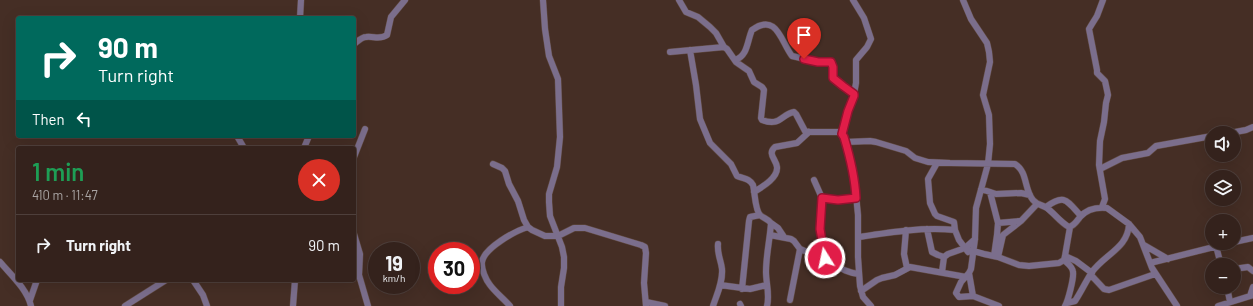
<!DOCTYPE html>
<html lang="en">
<head>
<meta charset="utf-8">
<style>
	:root { --surface:#34221c; --page:#3f2f29; --text:#f1f3f6; --muted:#a9a4a3; --line:#4e3f3b }
	body { margin:0; font-family:Barlow,sans-serif; background:var(--page); color:var(--text); height:100vh; display:flex; flex-direction:column; font-size:15px; white-space:nowrap }
	* { box-sizing:border-box; margin:0 }
	p { font-size:13px; color:var(--muted) }
	.icon { flex:none; width:22px; height:22px; fill:none; stroke:currentColor; stroke-width:2; stroke-linecap:round; stroke-linejoin:round }
	.map { position:relative; flex:1; overflow:hidden }
	.side { position:absolute; left:16px; top:146px; width:340px; height:136px; display:flex; flex-direction:column; background:var(--surface); border-radius:4px; box-shadow:0 4px 16px #0002,0 0 0 1px var(--line) }
	.side>* { flex:none }
	.guide { position:absolute; left:16px; top:16px; width:340px; height:122px; border-radius:4px; box-shadow:0 4px 16px #0002,0 0 0 1px var(--line); background:#00695c; color:#fff; overflow:hidden }
	.tools { position:absolute; left:1205px; top:126px; display:grid; gap:8px }
	.tools a { display:grid; place-items:center; width:36px; height:36px; border-radius:50%; background:var(--surface); box-shadow:0 4px 16px #0002,0 0 0 1px var(--line); font-size:20px }
	.speed { position:absolute; left:368px; top:242px; display:flex; gap:8px; font-size:20px; font-weight:700; text-align:center }
	.speed>* { display:grid; place-content:center; width:52px; height:52px; border-radius:50%; background:var(--surface); box-shadow:0 4px 16px #0002,0 0 0 1px var(--line); line-height:1 }
	.speed small { font-size:10px; font-weight:400 }
	.speed .limit { border:6px solid #d22; background:#fff; color:#111 }
	.pin { position:absolute; display:grid; place-items:center; width:34px; height:34px; color:#fff; margin:-41px -17px; border-radius:50% 50% 50% 0; rotate:-45deg; box-shadow:0 0 4px #0007 }
	.pin .icon { rotate:45deg }
	.me { position:absolute; width:44px; margin:-22px; rotate:350deg; stroke-linejoin:round; filter:drop-shadow(0 0 3px #0008) }
	.turn { display:flex; align-items:center; gap:14px; height:84px; padding:0 16px; font-size:18px }
	.turn .icon { width:52px; height:52px; stroke-width:2.5 }
	.turn b { display:block; font-size:28px; line-height:34px }
	.then { display:flex; align-items:center; height:38px; padding:0 16px; background:#0003; gap:8px; font-size:15px }
	.round { display:grid; place-items:center; flex:none; width:42px; height:42px; border-radius:21px; background:var(--page) }
	.summary { display:flex; align-items:center; justify-content:space-between; height:68px; padding:0 16px }
	h1 { font-size:24px; font-weight:600; line-height:30px; color:#1e9e55 }
	ul { padding:0; list-style:none }
	li { display:flex; align-items:center; gap:12px; height:60px; padding:0 16px; border-top:1px solid var(--line) }
	li div { flex:1 }
	li b { display:block; font-size:15px }
	li em { font-style:normal }
	.map>svg:first-child { display:block }
</style>
</head>
<body>
<div class="map">
<svg width="1253" height="306" viewBox="0 0 1253 306">
	<rect width="100%" height="100%" fill="#452e25"/>
	<g fill="none" stroke-linecap="round" stroke-linejoin="round">
		<defs>
			<path id="minor" d="M543,0L545,29L549,56L558,79L560,137L557,167L549,194V202L550,216L562,247L564,257V268L561,287V306
				M679,0L686,12L698,17L710,27L716,33L724,47
				M853,0L864,18L871,39L867,47L856,60V83L854,94
				M963,0L971,19L987,43L989,52L990,62L983,95L989,115L990,144L988,164L976,208L975,239L971,269L969,273L961,282L956,293L959,297L973,296L999,306
				M300,18L301,0
				M354,44C358,41 362,37 366,37C374,36 380,40 387,35L391,17L405,0
				M690,50L696,85L700,119L710,143L731,164L737,176C744,179 749,178 753,185C755,193 755,210 760,215C763,218 768,219 771,223C770,239 766,255 766,272C766,283 770,295 767,306
				M670,52L724,47L727,49L736,62L749,71L754,82L762,87L764,90L761,118L762,120C781,127 781,114 794,112L796,114L805,131L809,132H839L844,137L854,175L858,215V257L860,286L863,297L871,306
				M735,60C748,56 747,41 752,30C777,12 781,42 792,56L818,62H831L833,67V78L843,86L854,94V96L848,111L842,134
				M1230,133L1246,130L1253,127
				M237,136L244,148
				M846,142L870,141L876,142L906,151L915,158L928,162L950,163L1015,164C1028,172 1024,190 1033,200C1037,205 1043,205 1047,208C1055,214 1060,222 1069,227C1074,226 1077,221 1080,217C1087,209 1097,207 1107,208L1129,224L1140,237L1152,268L1177,306
				M304,148L309,136
				M354,157L365,129
				M937,163L928,179L930,203L935,214L937,216L954,222L955,230L959,240L968,252
				M493,164L502,168L505,171L509,184L518,201L524,220L528,227L532,230L545,236H558L574,228H585L641,245L645,247L646,253L644,283L646,306
				M1100,169L1122,158L1148,153L1156,146L1212,136
				M814,180L822,198L838,200L856,198
				M981,189L996,194L1021,193L1030,195
				M754,192C762,187 778,178 777,167C776,159 767,154 775,147L797,143L809,132
				M990,192L998,223L997,235L994,256
				M822,198L820,229L825,258
				M1046,207C1065,193 1067,201 1081,216
				M1102,207L1105,199L1099,165L1100,141L1104,122L1106,103L1108,95L1105,81L1097,73V70L1089,29L1092,24L1097,16L1103,0
				M771,223L778,228L784,237
				M998,223L1020,221
				M927,229L932,252L938,255L944,257
				M906,230L904,254L907,268
				M354,234L360,254L359,275L368,306
				M770,235L791,239L794,241L800,249C808,253 817,253 824,258C838,265 842,272 859,274
				M859,237C891,232 922,227 955,230
				M1234,242L1253,238
				M1144,245L1168,259
				M1216,246L1221,265
				M966,249L984,254L998,257L1019,265L1029,266L1059,263L1064,260L1065,256L1070,227
				M1065,256L1076,261L1092,273
				M998,257L1003,235L1021,221L1037,204
				M1064,260C1067,263 1073,267 1073,272C1074,278 1068,301 1065,306
				M0,262C11,275 27,289 31,306
				M1150,263L1230,243
				M1234,269L1248,267L1253,271
				M942,272L944,257L948,254L965,248L975,239
				M969,273L973,296
				M1091,275L1104,289L1109,290L1155,274
				M193,280L203,295L207,306
				M720,285L750,289L767,285
				M1227,287L1230,302
				M742,289L749,221L750,217L760,215
				M861,291L877,280L882,278L895,275L910,267L966,277
				M1250,296L1253,287
				M30,300L37,280
				M790,300L800,249
				M646,302L665,306
				M1067,303L1075,301C1081,292 1086,281 1092,272C1105,254 1128,248 1129,224
				M740,304L741,306
				M125,306L166,280
				M293,306L295,280
				M510,306C504,299 496,293 490,285C486,280 481,269 482,262C484,248 515,231 528,227
				M713,306C717,294 723,282 722,269C721,260 717,254 718,244
				M1218,306L1253,295"/>
		</defs>
		<use href="#minor" stroke="#624c44" stroke-width="7"/>
		<use href="#minor" stroke="#7b6e8c" stroke-width="6"/>
	</g>
	<g fill="none" stroke-linecap="round" stroke-linejoin="round">
		<defs>
			<path id="route" d="M804,59L818,62H831L833,67V78L843,86L854,94V96L848,111L842,134L844,137C850,157 855,177 856,198L838,200L822,198L820,229L825,258"/>
		</defs>
		<use href="#route" stroke="#92132f" stroke-width="10"/>
		<use href="#route" stroke="#e11d48" stroke-width="7"/>
	</g>
</svg>
<div class="tools">
<a><svg class="icon" aria-label="sound" viewBox="0 0 24 24"><path d="M4 9h4l5-4v14l-5-4H4zM17 9q2 3 0 6"/></svg></a>
<a><svg class="icon" aria-label="layers" viewBox="0 0 24 24"><path d="M12 4l9 5-9 5-9-5zM3 14l9 5 9-5"/></svg></a>
<a>+</a>
<a>−</a>
</div>
<div class="speed"><div>19<small>km/h</small></div><div class="limit">30</div></div>
<div class="pin" style="left:804px;top:59px;background:#d93025"><svg class="icon" aria-label="arrive" viewBox="0 0 24 24"><path d="M6 21V4h12l-3 4 3 4H6"/></svg></div>
<svg class="me" style="left:825px;top:258px" viewBox="-20 -20 40 40"><circle r="17" fill="#e11d48" stroke="#fff" stroke-width="3"/><path d="M0-11L8 9 0 5-8 9z" fill="#fff"/></svg>
<div class="guide">
<div class="turn"><svg class="icon" aria-label="right" viewBox="0 0 24 24"><path d="M7 20v-9h11M14 6l5 5-5 5"/></svg><div><b>90 m</b>Turn right</div></div>
<div class="then">Then<svg class="icon" aria-label="left" viewBox="0 0 24 24"><path d="M17 20v-9H6M10 6l-5 5 5 5"/></svg></div>
</div>
<section class="side">
<div class="summary"><div><h1>1 min</h1><p>410 m · 11:47</p></div><a class="round" style="background:#d93025;color:#fff"><svg class="icon" aria-label="close" viewBox="0 0 24 24"><path d="M6 6l12 12M18 6L6 18"/></svg></a></div>
<ul>
<li><svg class="icon" aria-label="right" viewBox="0 0 24 24"><path d="M7 20v-9h11M14 6l5 5-5 5"/></svg><div><b>Turn right</b></div><em>90 m</em></li>
</ul>
</section>
</div>
</body>
</html>
